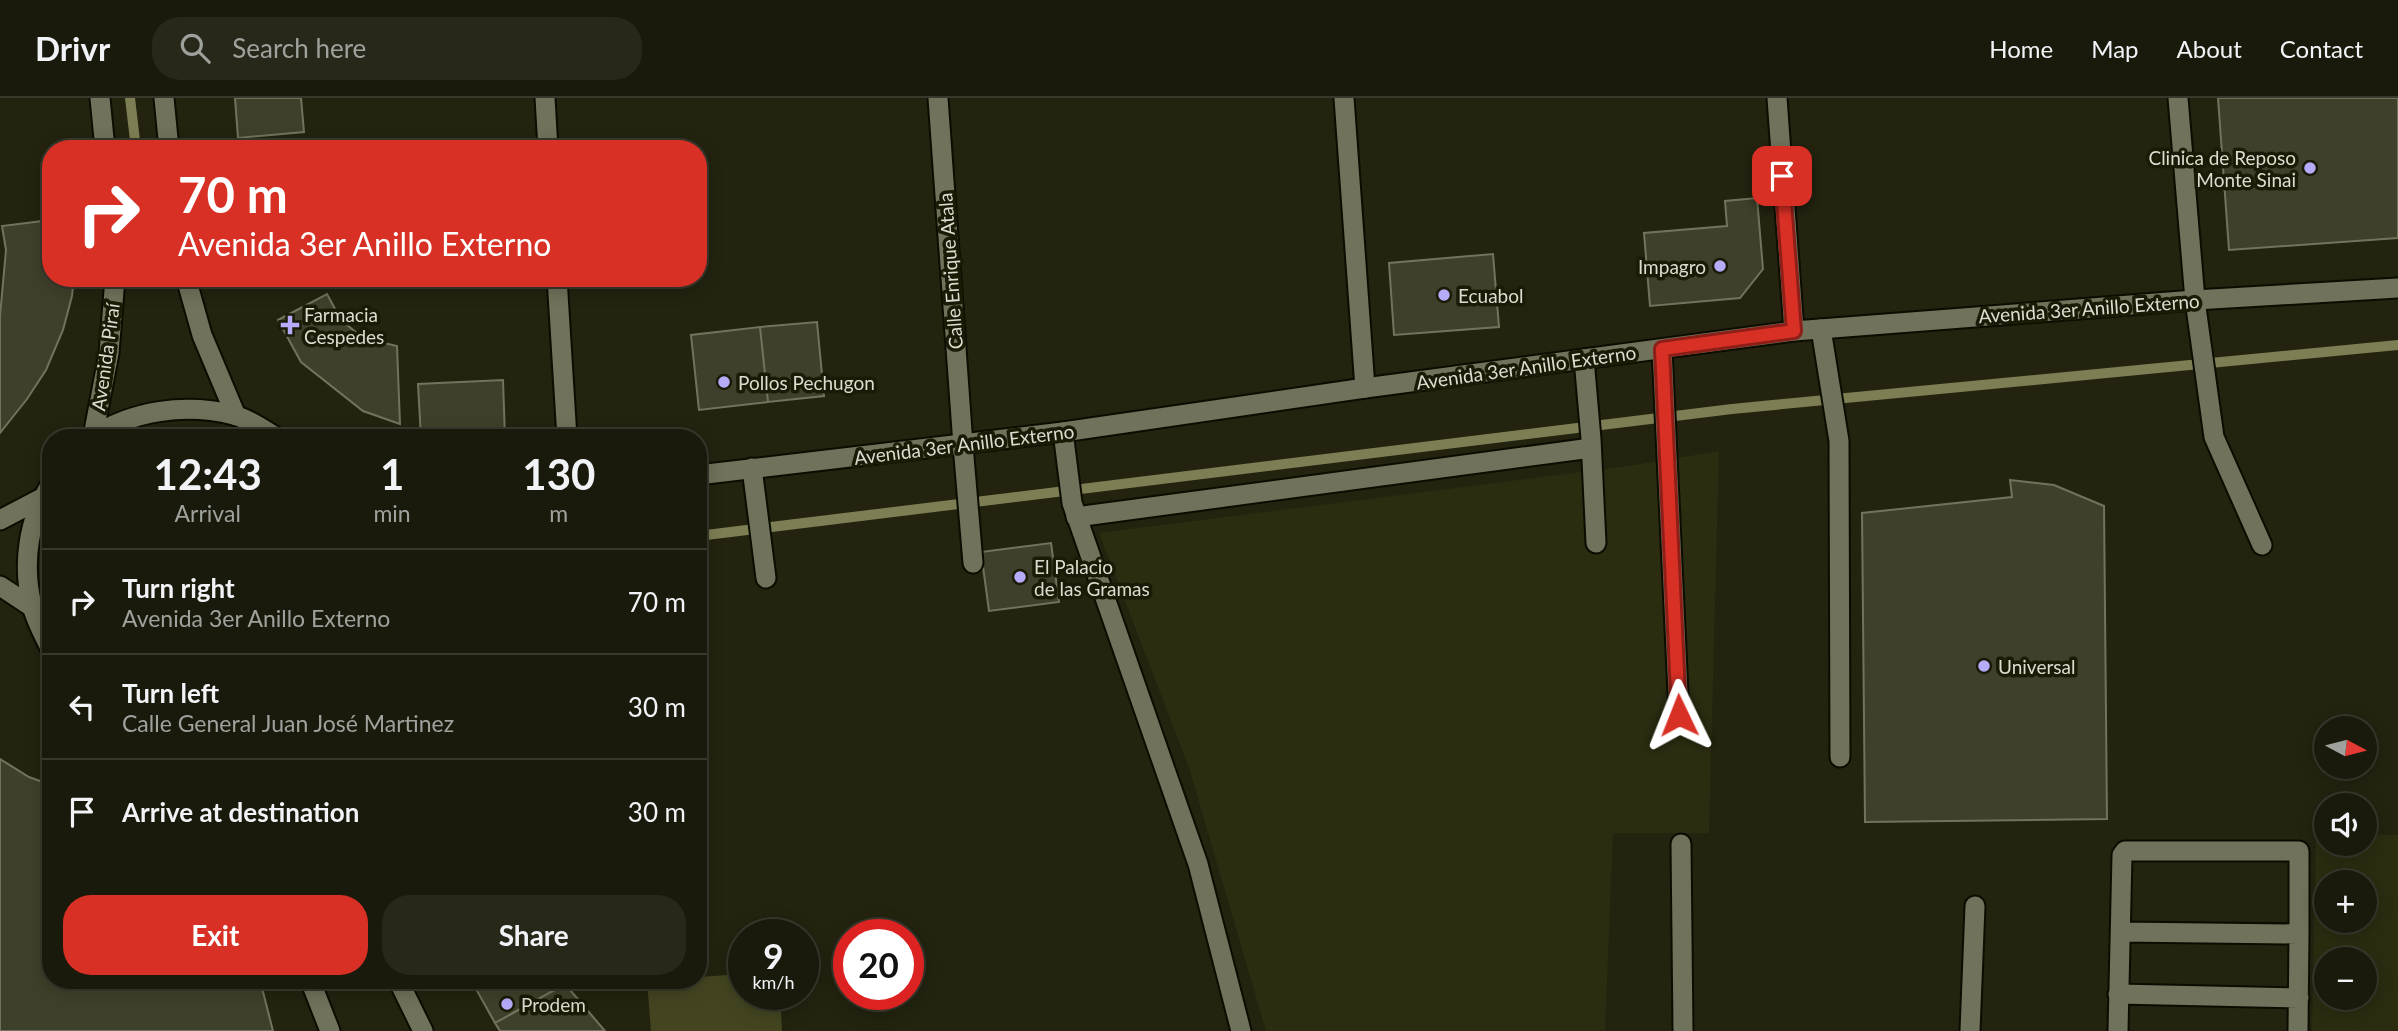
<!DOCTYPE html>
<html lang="en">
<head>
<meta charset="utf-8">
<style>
	:root { --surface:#1a1a0c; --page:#27271a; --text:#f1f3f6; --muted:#9fa19d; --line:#38382d; --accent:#d93025 }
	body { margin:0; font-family:Lato,sans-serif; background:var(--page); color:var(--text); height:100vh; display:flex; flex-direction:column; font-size:26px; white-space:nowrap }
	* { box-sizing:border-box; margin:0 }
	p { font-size:23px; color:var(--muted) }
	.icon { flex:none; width:38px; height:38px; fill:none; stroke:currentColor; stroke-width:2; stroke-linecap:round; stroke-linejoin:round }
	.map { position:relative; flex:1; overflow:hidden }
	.sheet { position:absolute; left:42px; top:331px; width:665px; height:560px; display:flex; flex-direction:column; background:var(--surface); border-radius:28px; box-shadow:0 4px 18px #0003,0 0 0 2px var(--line) }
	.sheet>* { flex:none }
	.banner { position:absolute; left:42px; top:42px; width:665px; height:147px; border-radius:28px; box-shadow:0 4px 18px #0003,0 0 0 2px var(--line); background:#d93025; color:#fff; overflow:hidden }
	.needle { width:46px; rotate:97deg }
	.tools { position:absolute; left:2314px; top:618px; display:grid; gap:14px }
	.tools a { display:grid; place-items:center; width:63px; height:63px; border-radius:50%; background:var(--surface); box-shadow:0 4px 18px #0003,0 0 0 2px var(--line); font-size:35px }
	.speed { position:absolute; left:728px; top:821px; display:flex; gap:14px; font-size:35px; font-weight:700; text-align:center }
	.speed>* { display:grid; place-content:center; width:91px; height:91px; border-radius:50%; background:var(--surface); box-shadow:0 4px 18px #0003,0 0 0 2px var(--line); line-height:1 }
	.speed small { font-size:18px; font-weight:400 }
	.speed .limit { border:10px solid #d22; background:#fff; color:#111 }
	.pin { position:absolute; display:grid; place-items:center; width:60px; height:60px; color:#fff; margin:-30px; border-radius:14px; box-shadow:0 4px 10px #0006 }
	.me { position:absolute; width:77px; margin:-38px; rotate:358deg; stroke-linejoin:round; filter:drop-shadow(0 0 5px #0008) }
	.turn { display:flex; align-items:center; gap:24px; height:147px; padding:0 21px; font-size:32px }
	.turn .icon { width:91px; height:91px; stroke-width:2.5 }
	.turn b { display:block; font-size:49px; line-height:60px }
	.eta { display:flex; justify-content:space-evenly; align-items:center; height:119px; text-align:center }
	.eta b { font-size:42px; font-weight:700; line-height:49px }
	.action { display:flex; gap:14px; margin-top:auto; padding:14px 21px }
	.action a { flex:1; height:80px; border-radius:28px; background:var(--accent); color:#fff; font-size:28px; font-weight:700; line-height:80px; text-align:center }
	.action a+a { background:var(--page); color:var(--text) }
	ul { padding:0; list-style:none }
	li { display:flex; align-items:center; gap:21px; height:105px; padding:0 21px; border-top:2px solid var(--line) }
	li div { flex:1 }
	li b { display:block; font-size:26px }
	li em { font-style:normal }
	header { display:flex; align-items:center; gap:42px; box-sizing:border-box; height:98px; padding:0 35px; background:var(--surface); border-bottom:2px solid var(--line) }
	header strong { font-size:33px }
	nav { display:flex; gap:38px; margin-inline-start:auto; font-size:24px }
	.search { width:490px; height:63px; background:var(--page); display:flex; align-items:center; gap:18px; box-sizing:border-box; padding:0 24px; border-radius:28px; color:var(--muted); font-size:26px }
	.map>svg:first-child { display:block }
</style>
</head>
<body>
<header>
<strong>Drivr</strong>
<div class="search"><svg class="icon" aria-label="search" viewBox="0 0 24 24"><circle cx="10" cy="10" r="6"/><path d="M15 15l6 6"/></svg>Search here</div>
<nav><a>Home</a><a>Map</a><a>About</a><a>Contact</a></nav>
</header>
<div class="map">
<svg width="2398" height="933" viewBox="0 0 2398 933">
	<rect width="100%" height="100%" fill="#232310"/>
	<path fill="#2b2c10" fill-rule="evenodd" d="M1719,353L1709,735H1613L1605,933H1266L1189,670L1099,435L1628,368Z
		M2316,735H2326V746H2364V736L2398,737V933H2312ZM2326,784H2364V822H2326ZM2326,861H2364V900H2326Z"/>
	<path fill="#444520" d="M744,876V896H780L782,933H651L647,883L698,882V879Z"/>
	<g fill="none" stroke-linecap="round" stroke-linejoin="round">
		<path stroke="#7d7e53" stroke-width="10" d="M130,0L136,51
			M698,438L1732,311L2398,247"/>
	</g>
	<path fill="#3f402b" stroke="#72735d" stroke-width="2" d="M235,0H301L304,34L238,40Z
		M2218,0H2398V140L2229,152Z
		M1757,100L1763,171L1740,200L1650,208L1644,135L1727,128L1725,103Z
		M51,122V180H74L72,198L63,232L46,272L27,301L0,335V218L6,152L2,128Z
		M1493,156L1499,229L1394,237L1389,165Z
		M327,196L341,222L363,240L397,248L400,326L363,313L301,264L278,222Z
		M817,224L824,298L768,304L760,229Z
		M760,229L768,304L699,312L691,237Z
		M503,282L505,340H421L418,286Z
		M2010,382L2054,387L2104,408L2107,721L1865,724L1862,415L2012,399Z
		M1051,445L1059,504L989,513L981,454Z
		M0,661L29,679L51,687V882H260L273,933H0Z
		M471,882H573L495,925Z
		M565,886L605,933H500L495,925Z"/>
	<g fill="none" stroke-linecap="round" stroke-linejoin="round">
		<defs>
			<path id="service" d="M2195,202L2214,339L2262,447
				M1821,231L1839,343L1840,659
				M1662,251L1679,616
				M1584,261L1591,341L1596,445
				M963,347L973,465
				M752,370L766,480
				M1076,419L1591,350
				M2118,896L2299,900
				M1970,933L1975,808
				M2118,933L2122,757L2125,753H2299V836L2122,834
				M2298,933L2299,836"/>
			<path id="minor" d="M545,0L548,51
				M938,0L963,347
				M1344,0L1365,290
				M1777,0L1794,233
				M2178,0L2195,202
				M557,180L567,340
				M1063,334L1072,405L1198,766L1241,933
				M1681,746L1683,933"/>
			<path id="tertiary" d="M698,377L1063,334L1365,290L1794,233L2195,202L2398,190
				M0,422L42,400
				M0,488L32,509"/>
			<path id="secondary" d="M100,0L105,51
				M164,0L169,51
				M186,180L202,237L236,318
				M93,338L109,255L115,180
				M91,340C132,312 186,305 234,317C249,321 264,332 278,340
				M51,386C28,422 22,466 32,507C35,522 44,537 51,552
				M310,882L330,933
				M398,882L423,933"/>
		</defs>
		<use href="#service" stroke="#0c0d00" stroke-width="23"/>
		<use href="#minor" stroke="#0c0d00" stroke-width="23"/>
		<use href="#tertiary" stroke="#0c0d00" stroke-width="23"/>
		<use href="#secondary" stroke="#0c0d00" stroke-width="23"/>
		<use href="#service" stroke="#70725b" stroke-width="19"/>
		<use href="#minor" stroke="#70725b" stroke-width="19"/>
		<use href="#tertiary" stroke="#70725b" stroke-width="19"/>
		<use href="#secondary" stroke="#70725b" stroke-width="19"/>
	</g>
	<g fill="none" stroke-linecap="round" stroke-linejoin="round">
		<defs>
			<path id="route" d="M1679,617L1662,251L1794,233L1782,78"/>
		</defs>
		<use href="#route" stroke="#8d1f18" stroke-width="18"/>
		<use href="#route" stroke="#d93025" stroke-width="12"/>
	</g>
	<g fill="#b6abf8" stroke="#1a1a07" stroke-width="2.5">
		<circle cx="2310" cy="70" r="7"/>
		<circle cx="1720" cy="168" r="7"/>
		<circle cx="1444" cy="197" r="7"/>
		<path d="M286.5 216.5h7v7h7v7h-7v7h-7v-7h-7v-7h7z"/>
		<circle cx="724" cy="284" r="7"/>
		<circle cx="1020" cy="479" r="7"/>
		<circle cx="1984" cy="568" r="7"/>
		<circle cx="507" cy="906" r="7"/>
	</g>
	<g text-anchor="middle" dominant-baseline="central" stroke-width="7" stroke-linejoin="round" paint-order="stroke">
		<g font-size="19" fill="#dcddd0" stroke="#1a1a07" text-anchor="start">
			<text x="2296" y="59" text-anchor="end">Clinica de Reposo<tspan x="2296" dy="22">Monte Sinai</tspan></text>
			<text x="1706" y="168" text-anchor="end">Impagro</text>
			<text x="1458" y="197">Ecuabol</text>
			<text x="304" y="216">Farmacia<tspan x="304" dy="22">Cespedes</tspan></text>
			<text x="738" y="284">Pollos Pechugon</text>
			<text x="1034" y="468">El Palacio<tspan x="1034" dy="22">de las Gramas</tspan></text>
			<text x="1998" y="568">Universal</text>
			<text x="521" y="906">Prodem</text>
		</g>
		<g font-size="19" fill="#dcddd0" stroke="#1a1a07">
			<text transform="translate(950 173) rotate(-94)">Calle Enrique Atala</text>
			<text transform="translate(2089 210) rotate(-4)">Avenida 3er Anillo Externo</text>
			<text transform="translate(105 259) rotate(-82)">Avenida Piraí</text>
			<text transform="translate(1526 269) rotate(-8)">Avenida 3er Anillo Externo</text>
			<text transform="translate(964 346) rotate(-7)">Avenida 3er Anillo Externo</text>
		</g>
	</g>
</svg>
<div class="tools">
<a><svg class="needle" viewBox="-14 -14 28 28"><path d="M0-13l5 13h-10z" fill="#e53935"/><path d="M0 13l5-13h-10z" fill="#9fa19d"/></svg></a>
<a><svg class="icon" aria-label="sound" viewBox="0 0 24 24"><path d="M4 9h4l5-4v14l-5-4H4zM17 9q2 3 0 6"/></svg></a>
<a>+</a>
<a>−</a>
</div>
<div class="speed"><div>9<small>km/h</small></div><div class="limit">20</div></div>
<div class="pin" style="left:1782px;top:78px;background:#d93025"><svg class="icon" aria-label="arrive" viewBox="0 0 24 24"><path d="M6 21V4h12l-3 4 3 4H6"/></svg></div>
<svg class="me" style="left:1679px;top:617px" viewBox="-20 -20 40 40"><path d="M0-17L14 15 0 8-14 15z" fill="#d93025" stroke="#fff" stroke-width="4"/></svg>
<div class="banner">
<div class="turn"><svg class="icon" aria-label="right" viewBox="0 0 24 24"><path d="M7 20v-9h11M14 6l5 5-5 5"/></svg><div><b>70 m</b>Avenida 3er Anillo Externo</div></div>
</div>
<section class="sheet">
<div class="eta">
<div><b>12:43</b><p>Arrival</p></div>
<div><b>1</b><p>min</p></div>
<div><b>130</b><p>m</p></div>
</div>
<ul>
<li><svg class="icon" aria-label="right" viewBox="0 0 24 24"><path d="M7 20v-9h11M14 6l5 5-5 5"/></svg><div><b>Turn right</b><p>Avenida 3er Anillo Externo</p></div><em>70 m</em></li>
<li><svg class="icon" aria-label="left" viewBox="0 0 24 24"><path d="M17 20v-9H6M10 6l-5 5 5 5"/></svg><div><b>Turn left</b><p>Calle General Juan José Martinez</p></div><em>30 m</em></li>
<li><svg class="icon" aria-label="arrive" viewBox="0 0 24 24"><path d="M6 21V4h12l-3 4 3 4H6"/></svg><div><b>Arrive at destination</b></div><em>30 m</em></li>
</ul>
<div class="action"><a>Exit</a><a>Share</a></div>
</section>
</div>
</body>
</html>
